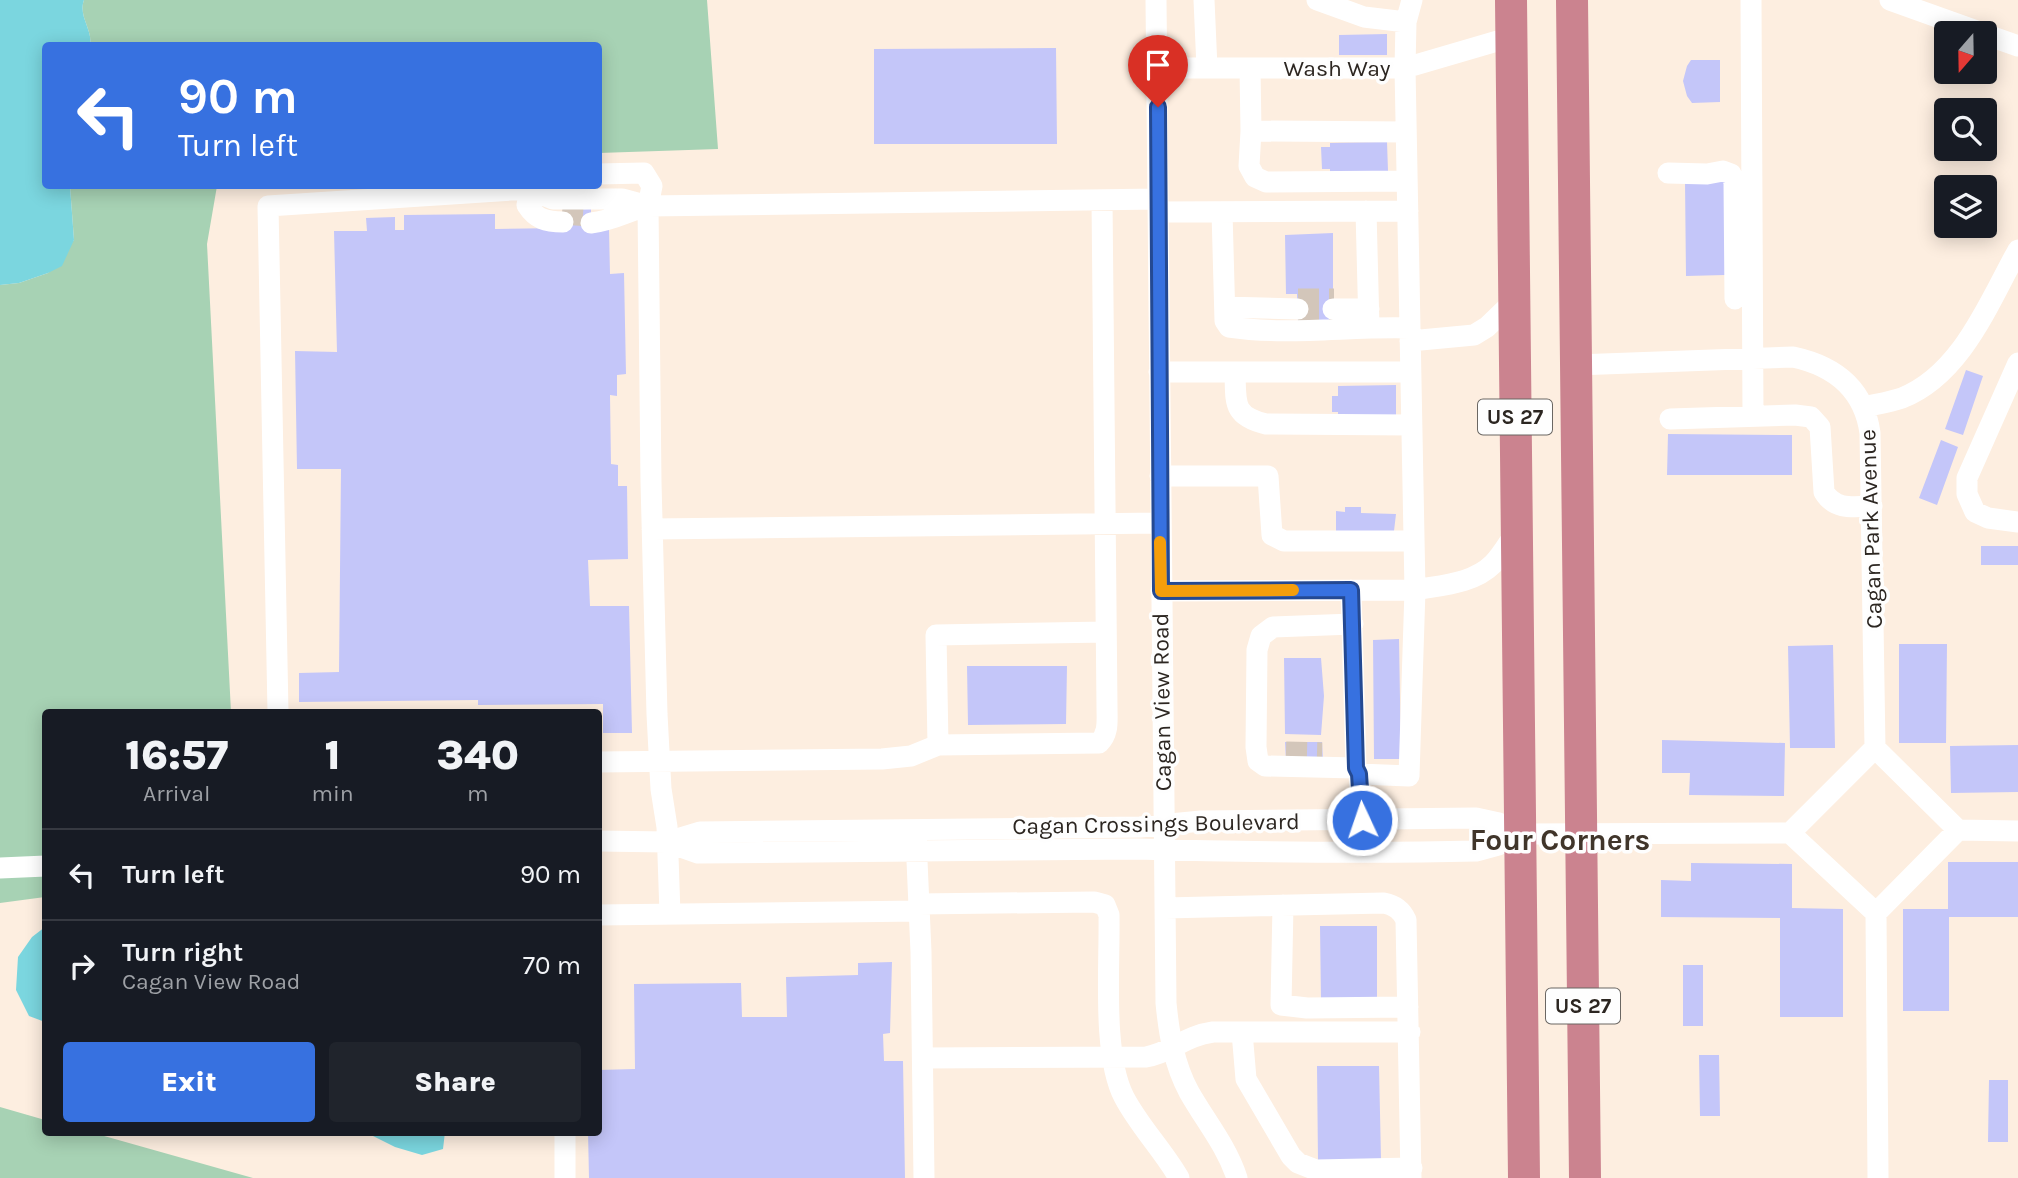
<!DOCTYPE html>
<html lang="en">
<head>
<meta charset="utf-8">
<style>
	:root { --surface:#171b24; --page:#20242c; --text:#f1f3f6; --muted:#9ea1a6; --line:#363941; --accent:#3771e0 }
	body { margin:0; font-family:Karla,sans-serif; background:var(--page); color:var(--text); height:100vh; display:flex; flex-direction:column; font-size:26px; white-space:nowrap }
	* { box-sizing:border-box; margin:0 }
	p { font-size:23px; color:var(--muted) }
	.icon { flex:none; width:38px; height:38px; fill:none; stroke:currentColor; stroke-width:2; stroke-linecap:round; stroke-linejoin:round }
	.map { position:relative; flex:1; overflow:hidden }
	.drawer { position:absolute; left:42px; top:709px; width:560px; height:427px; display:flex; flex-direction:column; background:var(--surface); border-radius:7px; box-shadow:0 4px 18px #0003 }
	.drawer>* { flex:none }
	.hud { position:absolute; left:42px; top:42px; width:560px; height:147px; border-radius:7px; box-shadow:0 4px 18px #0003; background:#3771e0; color:#fff; overflow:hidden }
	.needle { width:46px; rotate:200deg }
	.buttons { position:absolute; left:1934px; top:21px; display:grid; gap:14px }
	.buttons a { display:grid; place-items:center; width:63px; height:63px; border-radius:7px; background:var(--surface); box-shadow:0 4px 18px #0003; font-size:35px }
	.pin { position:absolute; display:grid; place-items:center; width:60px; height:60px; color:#fff; margin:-72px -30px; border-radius:50% 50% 50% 0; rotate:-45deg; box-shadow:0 0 7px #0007 }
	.pin .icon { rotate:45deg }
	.me { position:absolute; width:77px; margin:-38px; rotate:357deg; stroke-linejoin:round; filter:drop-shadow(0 0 5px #0008) }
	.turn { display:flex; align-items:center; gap:24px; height:147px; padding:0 21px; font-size:32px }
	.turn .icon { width:91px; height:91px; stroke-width:2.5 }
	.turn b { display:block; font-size:49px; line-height:60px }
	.eta { display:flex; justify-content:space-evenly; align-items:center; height:119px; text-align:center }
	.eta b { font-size:42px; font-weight:800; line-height:49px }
	.button { display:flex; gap:14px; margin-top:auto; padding:14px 21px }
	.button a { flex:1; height:80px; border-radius:7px; background:var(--accent); color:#fff; font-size:28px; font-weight:800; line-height:80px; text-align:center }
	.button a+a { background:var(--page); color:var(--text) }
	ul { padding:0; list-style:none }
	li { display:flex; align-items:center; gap:21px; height:91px; padding:0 21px; border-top:2px solid var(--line) }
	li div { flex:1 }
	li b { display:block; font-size:26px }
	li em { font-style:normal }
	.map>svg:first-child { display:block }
</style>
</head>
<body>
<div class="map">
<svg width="2018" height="1178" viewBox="0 0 2018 1178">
	<rect width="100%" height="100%" fill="#fdeee0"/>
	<path fill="#a7d2b4" d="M84,0H707L718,149L599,153L598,46L90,45C93,30 78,16 84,0Z
		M70,186H217L207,244L231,712H46L45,897L0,903V285L19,283L48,273L74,240Z
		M0,1107L45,1120L46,1132H90L253,1178H0Z"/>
	<path fill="#7bd6df" d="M0,0H84C78,16 93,30 90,45L46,46V186H70L74,240L62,266L48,273L19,283L0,285Z
		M45,927V1022L29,1016L16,990L18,957L32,937Z
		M365,1132H445L443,1149L422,1155L395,1147Z"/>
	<path fill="#c4c6f9" d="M1387,34V55H1339V35Z
		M1056,48L1057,144H874V49Z
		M1691,60H1720V102L1692,103L1687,96L1683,81L1687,66Z
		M1387,142L1388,171L1330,172V169H1322L1321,147H1330V143Z
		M1726,180L1725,275L1686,276L1685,182Z
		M591,209V228H609L610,274L624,273L626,374L617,375V396L610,395L611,464L618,465V486H627L628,559L588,560L590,606H629L632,733H603V704L478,705V700L299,702V673L339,672L341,469H297L295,351L337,352L334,231H367L366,218L395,217V230H404V215L495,214V229L563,228V210Z
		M1333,233V323L1298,324L1297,294H1286L1285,235Z
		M1966,370L1983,376L1963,435L1945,429Z
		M1396,385V415L1338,416V412H1332V396H1338V386Z
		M1668,434L1792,435V475H1667Z
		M1941,440L1958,447L1937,505L1919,498Z
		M1345,507H1361V513L1396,514L1394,531L1336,535V511L1345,512Z
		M1981,546H2018V565H1981Z
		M1399,639L1401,759H1374L1373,640Z
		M1899,644H1947L1946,743H1899Z
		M1833,645L1835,748H1790L1788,646Z
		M1284,658H1321L1324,696L1321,735L1285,734Z
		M967,666H1067L1066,724L968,725Z
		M1662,740L1785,743L1784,796L1689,795L1690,773H1662Z
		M1285,742H1322L1323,760L1286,761Z
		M2018,745V792L1951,793L1950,746Z
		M1948,862H2018V917H1949V1011H1903V909H1948Z
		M1691,863L1792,864V908L1843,909V1017H1780V918L1661,917V880L1691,881Z
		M1320,926H1377V1001H1321Z
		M892,962L890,1033L883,1034L884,1061H903L905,1178H589L588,1132H598V1070L635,1069L634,984L741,983L742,1017H787L786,977L858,975V963Z
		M1683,965H1703V1026H1683Z
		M1699,1055H1719L1720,1116H1700Z
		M1317,1066H1379L1381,1160L1318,1161Z
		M1989,1080H2008V1142H1988Z"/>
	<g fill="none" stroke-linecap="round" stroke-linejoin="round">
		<path stroke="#d3c6ba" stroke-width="21" stroke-dasharray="21 10" stroke-linecap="butt" d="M562,214L591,216
			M1298,299H1334
			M1298,317H1333
			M1286,752L1322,753"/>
		<path stroke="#fff" stroke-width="21" d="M1156,0L1166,1003C1169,1034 1174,1064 1189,1092C1206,1122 1226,1145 1237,1178
			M1204,0L1207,68
			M1317,0L1364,17L1406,22
			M1751,0L1753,416
			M1890,0L1982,33
			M1984,34L2018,46
			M1157,68H1405L1511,37
			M1250,68L1251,131L1406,132
			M1251,131L1249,166L1255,177L1266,182L1407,181
			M1668,173L1707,174L1723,171L1731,174L1734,182L1735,299
			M598,174L644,173L652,186L648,206L651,482L657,714L661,789L667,827L670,914
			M531,186L527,205C536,219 546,222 563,222
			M1366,211L1369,327
			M1158,212L1408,211
			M1222,212L1225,321L1229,327C1289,336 1350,326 1410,328
			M591,223C611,221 627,212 646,206
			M1225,307L1298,309
			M1333,309H1369
			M1410,341L1474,335L1487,327L1514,301
			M2018,363L1967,478V494L1975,512L1988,518L2018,522
			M1576,365L1793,357C1835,366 1864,389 1870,433L1875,748
			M1159,372H1410
			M1235,372C1236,402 1232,416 1266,424L1411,425
			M1864,407C1877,404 1890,402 1902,398C1962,374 1989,302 2018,250
			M1670,419L1795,415L1811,417L1820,427L1824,492C1835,510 1852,507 1872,506
			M1160,476H1268L1272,535L1284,541H1413
			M652,529L1160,523
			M1351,590L1356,768L1359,774L1362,820
			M1161,591L1415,590C1441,585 1473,584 1493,564C1502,555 1509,542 1516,532
			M1353,624L1273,627L1261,636L1257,650L1256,747L1258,761L1265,766L1356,768
			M278,712L268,206L528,189L553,199H622L648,206L1157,199
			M938,745L936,635L1106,632
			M598,762L882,759L911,756L938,745L1099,743C1109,733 1107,721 1107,708L1102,200
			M1359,774L1409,776L1415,590L1405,68L1406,22L1412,0
			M1790,833L1875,748L1958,830L2018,831
			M1520,834L1790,833L1876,913L1958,830
			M916,838L921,952L924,1178
			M598,841L667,842L700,832L1140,827L1201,821L1476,818L1499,823L1520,834
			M667,842L698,853L1137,849C1249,852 1363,854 1476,851L1498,845L1520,834
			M0,868L46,866
			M918,904L1094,902L1105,905L1109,915C1110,964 1102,1055 1124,1097C1139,1126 1163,1150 1179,1178
			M1283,905L1281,1005L1307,1008L1408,1007
			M1165,908L1384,903C1395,905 1402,911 1406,920L1411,1178
			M1876,913L1878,1178
			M598,915L919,911
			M1242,1032L1246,1079L1291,1156L1298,1163L1316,1170L1412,1168
			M923,1058L1146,1057C1173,1052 1184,1036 1213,1032H1410
			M565,1178V1132"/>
		<path stroke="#cb838f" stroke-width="32" d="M1511,0L1524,1178
			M1572,0L1585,1178"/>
	</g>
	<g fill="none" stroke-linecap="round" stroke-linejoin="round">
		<defs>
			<path id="route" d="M1158,107L1161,591L1351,590L1356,768L1359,774L1362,820"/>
		</defs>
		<use href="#route" stroke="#244992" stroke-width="18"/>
		<use href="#route" stroke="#3771e0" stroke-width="12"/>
		<path stroke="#f59e0b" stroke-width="12" d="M1160,542L1161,591L1293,590"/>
	</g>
	<g text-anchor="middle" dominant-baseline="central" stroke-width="7" stroke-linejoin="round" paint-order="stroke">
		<g fill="#fefefe" stroke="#6b6763" stroke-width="2">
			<rect x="1478" y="399.5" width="74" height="35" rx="5"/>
			<rect x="1546" y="988.5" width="74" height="35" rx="5"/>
		</g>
		<g font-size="21" font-weight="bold" fill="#2c2621">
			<text x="1515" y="417">US 27</text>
			<text x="1583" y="1006">US 27</text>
		</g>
		<g font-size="23" fill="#2c2621" stroke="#fefefe">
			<text x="1337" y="68">Wash Way</text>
			<text transform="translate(1871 529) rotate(-92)">Cagan Park Avenue</text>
			<text transform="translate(1162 702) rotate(-91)">Cagan View Road</text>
			<text transform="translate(1156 824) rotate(-1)">Cagan Crossings Boulevard</text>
		</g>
		<g font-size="30" font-weight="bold" fill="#40352a" stroke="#fefefe">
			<text x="1560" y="840">Four Corners</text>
		</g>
	</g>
</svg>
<div class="buttons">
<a><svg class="needle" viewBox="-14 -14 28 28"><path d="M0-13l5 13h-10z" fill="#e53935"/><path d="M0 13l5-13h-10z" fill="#9ea1a6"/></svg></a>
<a><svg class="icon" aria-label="search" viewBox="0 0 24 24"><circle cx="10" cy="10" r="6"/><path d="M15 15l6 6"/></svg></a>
<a><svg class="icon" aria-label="layers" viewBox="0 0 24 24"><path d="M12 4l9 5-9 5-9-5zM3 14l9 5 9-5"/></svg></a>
</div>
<div class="pin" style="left:1158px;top:107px;background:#d93025"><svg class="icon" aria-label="arrive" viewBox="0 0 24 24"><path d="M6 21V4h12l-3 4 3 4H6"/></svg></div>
<svg class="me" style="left:1362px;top:820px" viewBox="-20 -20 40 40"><circle r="17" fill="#3771e0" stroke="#fff" stroke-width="3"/><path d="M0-11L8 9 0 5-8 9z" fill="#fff"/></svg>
<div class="hud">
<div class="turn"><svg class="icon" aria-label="left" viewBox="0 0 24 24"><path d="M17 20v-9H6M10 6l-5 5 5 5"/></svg><div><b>90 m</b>Turn left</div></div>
</div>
<section class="drawer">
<div class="eta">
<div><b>16:57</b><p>Arrival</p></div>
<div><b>1</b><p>min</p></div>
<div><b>340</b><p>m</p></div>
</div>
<ul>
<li><svg class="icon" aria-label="left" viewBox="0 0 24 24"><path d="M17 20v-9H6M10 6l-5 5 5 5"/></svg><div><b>Turn left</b></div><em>90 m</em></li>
<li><svg class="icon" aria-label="right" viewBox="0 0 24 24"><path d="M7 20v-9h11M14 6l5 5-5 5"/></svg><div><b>Turn right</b><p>Cagan View Road</p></div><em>70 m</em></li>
</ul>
<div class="button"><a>Exit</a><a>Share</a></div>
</section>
</div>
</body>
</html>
